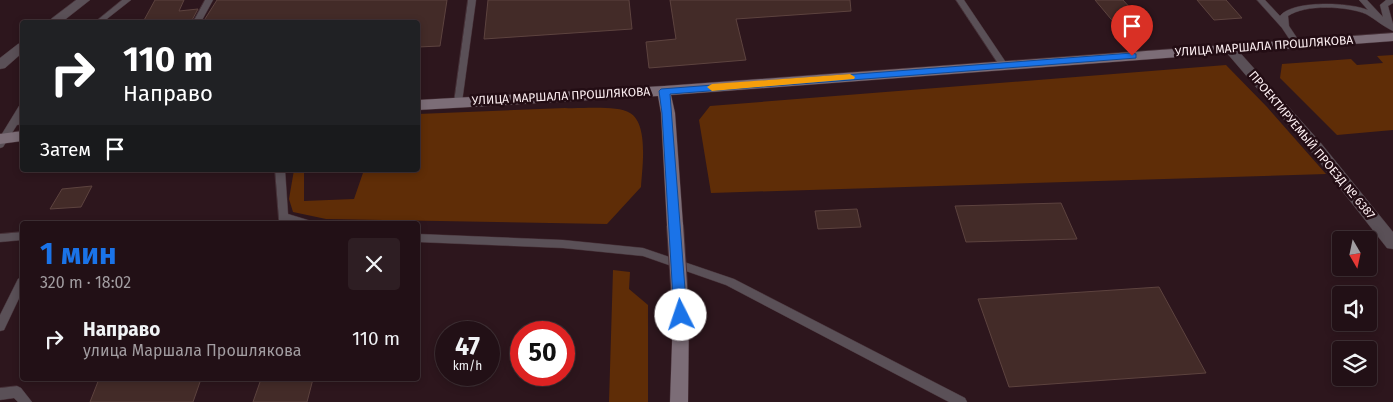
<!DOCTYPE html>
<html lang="ru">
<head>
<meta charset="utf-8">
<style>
	:root { --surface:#221016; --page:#2e1e23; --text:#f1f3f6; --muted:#a29da1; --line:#3f3035; --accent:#1a73e8 }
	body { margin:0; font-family:"Fira Sans",sans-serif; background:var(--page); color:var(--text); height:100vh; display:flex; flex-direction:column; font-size:19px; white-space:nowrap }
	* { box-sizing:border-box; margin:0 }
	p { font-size:16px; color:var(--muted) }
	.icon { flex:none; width:28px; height:28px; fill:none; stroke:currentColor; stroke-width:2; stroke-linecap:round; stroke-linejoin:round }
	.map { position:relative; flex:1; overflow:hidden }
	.side { position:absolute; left:20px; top:221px; width:400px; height:160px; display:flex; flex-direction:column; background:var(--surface); border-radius:5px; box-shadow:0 2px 8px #0003,0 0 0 1px var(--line) }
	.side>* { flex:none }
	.guide { position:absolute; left:20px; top:20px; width:400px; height:152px; border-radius:5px; box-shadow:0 2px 8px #0003,0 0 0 1px var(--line); background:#202124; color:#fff; overflow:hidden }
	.needle { width:32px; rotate:171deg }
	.tools { position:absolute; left:1332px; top:231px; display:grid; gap:10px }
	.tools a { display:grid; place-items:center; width:45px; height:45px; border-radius:5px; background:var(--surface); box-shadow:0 2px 8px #0003,0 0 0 1px var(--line); font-size:25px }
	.speed { position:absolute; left:435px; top:321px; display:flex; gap:10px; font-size:25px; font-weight:700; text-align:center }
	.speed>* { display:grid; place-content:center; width:65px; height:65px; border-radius:50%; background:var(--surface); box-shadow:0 2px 8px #0003,0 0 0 1px var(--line); line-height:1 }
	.speed small { font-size:12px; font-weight:400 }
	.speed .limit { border:8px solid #d22; background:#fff; color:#111 }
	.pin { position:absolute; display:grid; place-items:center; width:42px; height:42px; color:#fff; margin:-51px -21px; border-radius:50% 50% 50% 0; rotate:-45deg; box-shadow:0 0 5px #0007 }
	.pin .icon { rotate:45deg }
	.me { position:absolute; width:55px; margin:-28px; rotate:356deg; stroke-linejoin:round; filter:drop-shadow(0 0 4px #0008) }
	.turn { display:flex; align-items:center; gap:18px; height:105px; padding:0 20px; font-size:22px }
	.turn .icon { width:65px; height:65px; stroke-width:2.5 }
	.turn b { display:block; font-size:35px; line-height:42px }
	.then { display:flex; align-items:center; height:48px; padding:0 20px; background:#0003; gap:10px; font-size:19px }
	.round { display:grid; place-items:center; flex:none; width:52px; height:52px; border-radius:5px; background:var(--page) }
	.headline { display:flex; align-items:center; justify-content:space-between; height:85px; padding:0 20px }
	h1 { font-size:30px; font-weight:700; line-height:38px; color:var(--accent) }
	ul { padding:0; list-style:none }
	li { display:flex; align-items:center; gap:15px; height:65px; padding:0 20px }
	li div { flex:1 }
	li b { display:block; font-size:19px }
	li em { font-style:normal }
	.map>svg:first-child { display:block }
</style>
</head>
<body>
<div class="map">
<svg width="1393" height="402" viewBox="0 0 1393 402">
	<rect width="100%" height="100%" fill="#2d161d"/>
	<path fill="#5f2d07" d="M1393,55V130L1337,135L1280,78L1282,64L1351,59L1357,65L1383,63L1377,56Z
		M1226,65L1267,107L1326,174L711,193L699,120L710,106Z
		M565,108C581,109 617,105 630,113C649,124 642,169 641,187L607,224L326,219L293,212L289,199L294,170H299L304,173V201L354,199L364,170H418V114Z
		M613,270L630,272L629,289L648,305V402H609Z"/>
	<path fill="#432b28" stroke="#5d433f" d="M155,0H184L179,11L198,9L191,22H143Z
		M217,0H447L440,46L418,47V22H203Z
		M488,0H629L632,29L484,39Z
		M670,0H850L851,11L736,19L746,60L649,68L646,42L676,39Z
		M1095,0H1123L1143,22L1116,25Z
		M1197,0H1226L1242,18L1214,20Z
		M92,186L81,207L50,209L62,189Z
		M1061,203L1077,239L966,242L955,206Z
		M857,209L861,227L818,229L815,211Z
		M1159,287L1206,373L1009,387L978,299Z
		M99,379H201L193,402H90Z
		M261,379H313L307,402H253Z"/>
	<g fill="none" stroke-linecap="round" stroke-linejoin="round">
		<defs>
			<path id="lane" d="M122,0H131L103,22H95Z
				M205,0H213L201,22H193Z
				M468,0H476L462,102L458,105L454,102Z
				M956,0H964L1007,64L1008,66L1007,68H1001Z
				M1257,0H1265L1280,16C1292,0 1349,2 1368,10L1359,0H1367L1383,17L1380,5L1386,0H1393V3L1388,6L1393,24V31C1384,27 1375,19 1366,14C1347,6 1305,4 1288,16L1289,26L1301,44L1297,47L1294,46L1282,28Z
				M22,105V115L21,118H22V124L17,125L3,147L0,148V137L19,106Z
				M275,170H285L288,214L311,221L312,224H292L279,220Z
				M22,232V240L0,242V234Z
				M418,234L563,240L643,248L734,279L965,398L967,402H949L726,285L643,256L563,248L418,242Z
				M22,277V292L4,330L0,331V315L18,279Z
				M17,386L21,388L32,402H18L14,398L0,400V388Z"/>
			<path id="street" d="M76,0H90L62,22H49L51,19Z
				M22,43V53L5,68L0,69V58L18,44Z
				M1230,45L1234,46L1320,142L1393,232V249L1387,248L1310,150L1226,52L1224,49Z"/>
			<path id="secondary" d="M1393,33V41L671,95L675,113L683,225L680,229L675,231L670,229L667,225L661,113L658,96L418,110V100L664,86Z
				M22,131V141L0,144V134Z
				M681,308L687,310L689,315L688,402H670L673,315L675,310Z"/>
		</defs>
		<use href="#lane" stroke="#463037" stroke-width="1"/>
		<use href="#street" stroke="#463037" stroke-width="1"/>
		<use href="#secondary" stroke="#463037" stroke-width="1"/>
		<use href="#lane" fill="#5a5057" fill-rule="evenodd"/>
		<use href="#street" fill="#5a5057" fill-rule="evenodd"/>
		<use href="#secondary" fill="#7c6d77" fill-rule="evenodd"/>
		<defs>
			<path id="secondary-bridge" d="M675,225L681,315"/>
		</defs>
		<use href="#secondary-bridge" stroke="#463037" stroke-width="18" stroke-linecap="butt"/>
		<use href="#secondary-bridge" stroke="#7c6d77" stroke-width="16"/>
	</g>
	<path fill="#1a73e8" stroke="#114b97" d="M1132,53L1136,54V58L670,94L687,315L685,319L681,321L676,319L674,315L662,113L659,91L661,89Z"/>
	<path fill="#f59e0b" d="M850,74L855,77L854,79L712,91L707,87L712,84Z"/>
	<g text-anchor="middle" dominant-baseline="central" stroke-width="5" stroke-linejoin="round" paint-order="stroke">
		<g font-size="12" fill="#fef0f3" stroke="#230d14">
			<text transform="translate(1264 46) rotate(-4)">УЛИЦА МАРШАЛА ПРОШЛЯКОВА</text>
			<text transform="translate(561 96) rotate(-3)">УЛИЦА МАРШАЛА ПРОШЛЯКОВА</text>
			<text transform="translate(1312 145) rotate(50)">ПРОЕКТИРУЕМЫЙ ПРОЕЗД № 6387</text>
		</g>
	</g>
</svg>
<div class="tools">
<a><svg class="needle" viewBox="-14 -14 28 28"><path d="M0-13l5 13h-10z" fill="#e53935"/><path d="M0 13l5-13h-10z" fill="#a29da1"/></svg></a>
<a><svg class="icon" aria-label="sound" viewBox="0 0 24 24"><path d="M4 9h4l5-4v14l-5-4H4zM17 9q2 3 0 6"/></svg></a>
<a><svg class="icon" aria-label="layers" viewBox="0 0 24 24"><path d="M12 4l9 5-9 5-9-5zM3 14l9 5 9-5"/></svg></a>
</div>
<div class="speed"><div>47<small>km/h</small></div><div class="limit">50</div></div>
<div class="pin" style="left:1132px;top:56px;background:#d93025"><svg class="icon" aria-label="arrive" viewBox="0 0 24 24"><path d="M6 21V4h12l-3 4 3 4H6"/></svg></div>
<svg class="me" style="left:681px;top:315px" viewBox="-20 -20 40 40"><circle r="19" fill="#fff"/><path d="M0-13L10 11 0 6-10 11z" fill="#1a73e8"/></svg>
<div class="guide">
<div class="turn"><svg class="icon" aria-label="right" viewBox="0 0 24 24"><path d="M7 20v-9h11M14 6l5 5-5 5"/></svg><div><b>110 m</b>Направо</div></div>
<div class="then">Затем<svg class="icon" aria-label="arrive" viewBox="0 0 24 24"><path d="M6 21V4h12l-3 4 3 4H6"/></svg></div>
</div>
<section class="side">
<div class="headline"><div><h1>1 мин</h1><p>320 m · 18:02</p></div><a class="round"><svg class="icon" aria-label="close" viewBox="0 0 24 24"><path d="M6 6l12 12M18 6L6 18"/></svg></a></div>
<ul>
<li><svg class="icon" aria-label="right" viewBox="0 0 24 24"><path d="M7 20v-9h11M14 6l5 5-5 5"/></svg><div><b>Направо</b><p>улица Маршала Прошлякова</p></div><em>110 m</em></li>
</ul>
</section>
</div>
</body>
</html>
